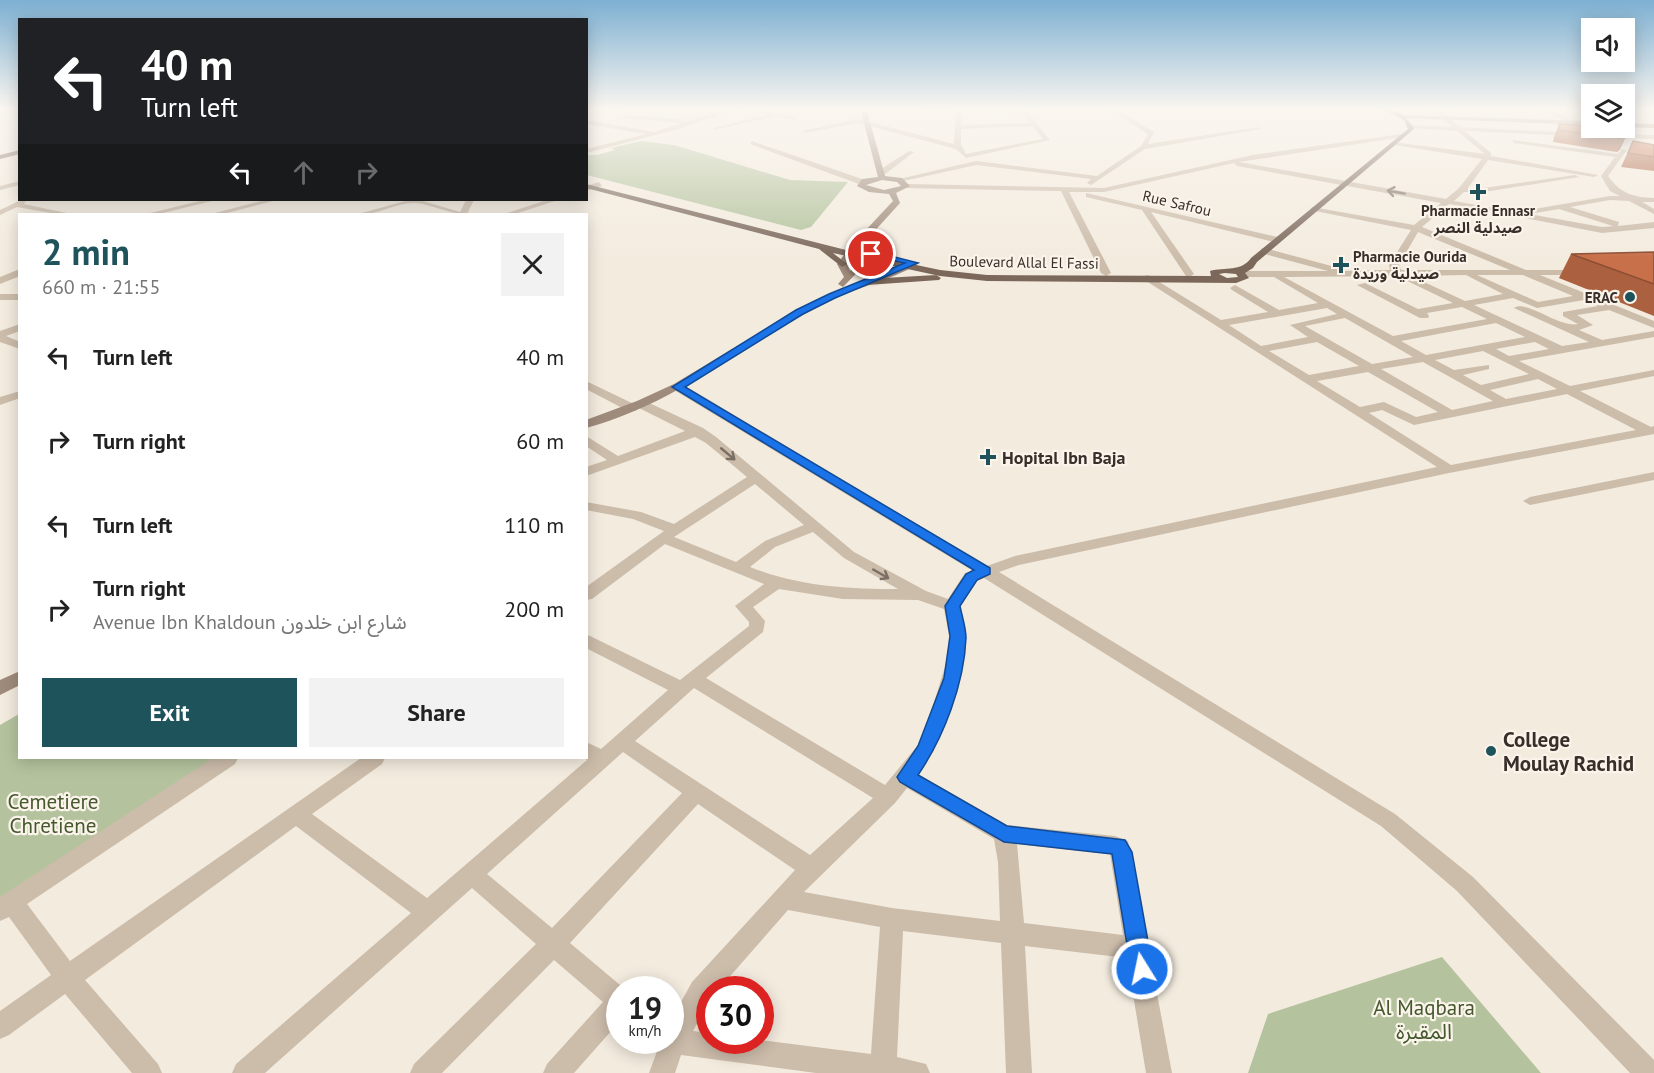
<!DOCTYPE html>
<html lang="en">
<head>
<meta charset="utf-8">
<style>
	:root { --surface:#fff; --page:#f2f2f2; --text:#222; --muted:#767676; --accent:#1e535b }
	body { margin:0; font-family:"PT Sans","Noto Sans Arabic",sans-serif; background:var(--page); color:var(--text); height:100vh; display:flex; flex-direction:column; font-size:22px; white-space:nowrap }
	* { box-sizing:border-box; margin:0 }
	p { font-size:20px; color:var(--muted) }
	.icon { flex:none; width:33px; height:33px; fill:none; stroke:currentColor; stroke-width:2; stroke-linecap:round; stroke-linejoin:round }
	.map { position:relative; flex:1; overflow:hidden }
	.sheet { position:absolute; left:18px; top:213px; width:570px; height:546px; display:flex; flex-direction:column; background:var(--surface); border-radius:0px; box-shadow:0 3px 15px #0003 }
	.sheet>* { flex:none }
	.banner { position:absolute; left:18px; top:18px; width:570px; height:183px; border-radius:0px; box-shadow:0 3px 15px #0003; background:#202124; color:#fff; overflow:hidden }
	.controls { position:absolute; left:1581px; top:18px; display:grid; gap:12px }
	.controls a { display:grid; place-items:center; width:54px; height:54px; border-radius:0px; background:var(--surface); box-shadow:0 3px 15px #0003; font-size:30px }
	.speed { position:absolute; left:606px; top:976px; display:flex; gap:12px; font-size:30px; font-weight:700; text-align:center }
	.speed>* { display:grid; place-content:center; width:78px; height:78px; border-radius:50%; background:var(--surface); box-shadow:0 3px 15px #0003; line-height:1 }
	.speed small { font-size:15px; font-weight:400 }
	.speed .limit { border:9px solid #d22; background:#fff; color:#111 }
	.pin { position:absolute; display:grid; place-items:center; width:51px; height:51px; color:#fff; margin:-26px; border:3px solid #fff; border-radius:50%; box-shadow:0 2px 6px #0007 }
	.me { position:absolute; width:66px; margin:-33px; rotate:350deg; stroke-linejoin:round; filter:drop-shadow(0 0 4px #0008) }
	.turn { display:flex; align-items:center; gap:21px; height:126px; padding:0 24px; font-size:27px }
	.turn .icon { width:78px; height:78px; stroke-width:2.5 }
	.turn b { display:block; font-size:42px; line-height:51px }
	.lanes { display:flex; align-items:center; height:57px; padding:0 24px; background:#0003; justify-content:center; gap:30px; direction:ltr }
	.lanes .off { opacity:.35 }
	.round { display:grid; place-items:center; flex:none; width:63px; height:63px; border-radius:0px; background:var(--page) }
	.headline { display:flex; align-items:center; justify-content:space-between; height:102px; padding:0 24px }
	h1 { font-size:36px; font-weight:700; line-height:45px; color:var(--accent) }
	.primary-button { display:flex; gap:12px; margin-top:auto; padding:12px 24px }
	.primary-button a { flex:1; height:69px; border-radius:0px; background:var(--accent); color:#fff; font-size:24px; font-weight:700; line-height:69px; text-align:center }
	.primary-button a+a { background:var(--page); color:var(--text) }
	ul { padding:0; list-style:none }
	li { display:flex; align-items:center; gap:18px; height:84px; padding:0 24px }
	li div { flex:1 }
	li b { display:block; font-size:22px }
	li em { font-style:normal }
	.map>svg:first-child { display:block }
</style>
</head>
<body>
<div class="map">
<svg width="1654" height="1073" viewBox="0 0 1654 1073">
	<rect width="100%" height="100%" fill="#f3ebde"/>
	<path fill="#b4c39e" d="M641,141L674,145L790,180L848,182L811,227L801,230L587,175V155H597L615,150L611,148Z
		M19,714L20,758H232L0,913V725Z
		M1442,957L1541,1073H1248L1268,1014Z"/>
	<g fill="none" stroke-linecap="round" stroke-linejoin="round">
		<path fill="#ccbcaa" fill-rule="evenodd" d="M605,108H631L586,114V110Z
			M728,108H751L798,118L795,120L776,116L714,130V128L767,115L737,109L675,130L586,153V149L646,134L586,124V120L654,132Z
			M877,108H1024L1050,140L966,158L956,149L858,123L805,133L802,131L858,119L954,144L956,111ZM962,111L1022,113L1030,123L961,125ZM1002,127H1033L1043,139L966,154L961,144V129Z
			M1106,108H1114L1154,132L1148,144L1258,127L1261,129L1145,149L1091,185L1087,183L1091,179L976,165L899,182L895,180L976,161L1097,176L1141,146L1148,134Z
			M1430,108H1437L1460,127L1575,133L1573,136L1465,131L1491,153V156L1598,175L1594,177L1488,160L1468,188H1484L1575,175L1579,177L1484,192H1464L1454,201L1516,212L1610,196H1620L1610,191L1601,176L1615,157L1514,143L1512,140L1618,154L1622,149L1627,150L1608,176C1621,194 1633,197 1654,198V202H1642L1654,209V214L1629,201L1610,200L1570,207L1619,222L1618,226L1654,222V228L1602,233L1525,218L1521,216L1449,204L1422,227L1526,270H1585L1587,272L1582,275H1540L1654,321V328L1609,310L1577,315L1593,325L1579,330L1602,340L1654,331V337L1519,361L1570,386L1654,370V376L1580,391L1651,427L1654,426V434L1449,473L1019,565L999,572L1395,814L1473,877L1654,1060V1073H1630L1457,891L1381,826L984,578L977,581L960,606C962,617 966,628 966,638C967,679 942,742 918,774L1007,825L1115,836L1128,841L1172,1073H1146L1127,958L1025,946L1032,1073H1006L1001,943L903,931L897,1057L926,1064L930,1073H816L681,1055L675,1073H649L659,1046L657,1041H670V1022L692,982L795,870L698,804L570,943L626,990H620V1021L574,1073H543L547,1064L603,1002L554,960L442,1073H410L414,1064L536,944L472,888L265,1073H232L236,1064L411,913L296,826L85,980L158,1064L162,1073H132L65,994L9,1035L0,1039V1011L51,975L9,917L0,921V897L213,758H238L235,764L27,904L70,961L361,758H385L382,764L312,814L427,898L587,760L584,758H586V742L601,749L668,690L586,648V634L680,680L749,626V622L735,606L764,584L665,544L592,599L586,600V587L664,531L633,519L586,510V502L641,512L674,524L747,477L706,443L695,437L586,476V467L607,460L586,446V436L618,456L685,431L637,407L636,411H628L586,389V381L636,405L637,401H645L703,428L716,437L854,552L926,591L948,599L965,573L973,571L674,390V384H682L987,566L1015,556L1437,467L1140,277L1148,275L1221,320L1268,312L1232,290L1230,288L1235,285L1279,310L1318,303L1274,277H1242L1237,274L1242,271H1328L1261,253V249L1264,248L1339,268L1340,271L1390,270L1389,265L1411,230L1315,211L1311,209L1312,207L1414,225L1441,203L1237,166L1234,163L1104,192H1069L1111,273L1106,276L1101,273L1061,191L906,188L902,186L906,184L1104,188L1253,155L1402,134L1404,137L1239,162L1446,199L1459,188L1482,159L1395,145L1393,142L1485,154L1457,131L1410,128L1412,125L1452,127ZM1559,209L1613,226H1615L1602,227L1529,214ZM1418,232L1510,270H1401L1399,265ZM1466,275L1503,294L1465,301L1411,276ZM1477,275H1523L1573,296L1538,302ZM1397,276L1453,303L1418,309L1365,283L1357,285L1420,318H1428L1429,316L1427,313L1462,307L1487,319L1393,336L1284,277ZM1513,298L1537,308L1584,300L1598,306L1563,312V316L1578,324C1559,328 1526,299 1514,308L1589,342L1562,346L1474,305ZM1327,308L1337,314L1290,325L1308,337L1261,346L1229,325ZM1345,318L1413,357L1372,364L1305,326ZM1496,323L1525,337L1426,355L1401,341ZM1317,342L1359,366L1309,375L1269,351ZM1535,342L1549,349L1509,356L1496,349ZM1483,351L1529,374L1481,385L1463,375L1489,369V365L1454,370L1435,360ZM1423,362L1493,401L1452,410L1381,369ZM1368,372L1438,412L1416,417L1384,402L1360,407L1317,381ZM1538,379L1557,389L1506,399L1490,390ZM1567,394L1636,430L1451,465L1369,413L1382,410L1414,425ZM755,484L804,525L765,541L736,562L674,537ZM813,532L844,558L898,589C847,589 798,586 750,567L775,547ZM779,589L843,599L918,600L944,609L949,636L948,657L927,725L918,745L885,785L706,678L763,632L765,621L753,607ZM694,688L873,798L810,855L635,741ZM623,752L682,793L552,928L487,874ZM907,788L994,839L998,862L1000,921L892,908L804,892L895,803ZM1017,844L1110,854L1123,935L1024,923ZM788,910L880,927L871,1054L760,1040L710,1041V1033L693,1031L710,1000V990H718Z
			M1540,108H1548L1588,129L1583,130Z
			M1569,108H1592V111L1572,110Z
			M1624,108L1654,110V114L1624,112Z
			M623,115L681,119L684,121L681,123L621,118Z
			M1606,134L1654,135V139L1604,137Z
			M752,141L865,180L866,182L859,184L750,144Z
			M909,151L914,152L884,175H878V171Z
			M20,181V185L0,190V186Z
			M599,182L602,186L586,191V186Z
			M1086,193L1278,237L1282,240L1278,243L1151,212L1194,274L1189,277L1186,276L1142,210L1086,197Z
			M21,200H27L24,204L71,214H56L17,207L0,215V210Z
			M204,200H216L159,214H146Z
			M265,200H277L223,214L215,213Z
			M409,200H420L460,212L466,200H474L467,214C447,214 432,204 415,203C396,202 377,216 358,214Z
			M547,200H558L515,214H504Z
			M20,269V276L0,284V277Z
			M0,294H20V300H0Z
			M20,324V331L6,336L20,342V349L0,342V331Z
			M20,391V398L0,405V397Z
			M1654,472V480L1530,505L1523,501L1530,497Z"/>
		<path fill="#9f8b7b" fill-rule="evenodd" d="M860,108H866L885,176L902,178L910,186L896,193L900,203L851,257L847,264L850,271L868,252L875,254L843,287L838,284L844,277L837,264L850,247L893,201L889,194L869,192L857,186L862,179L878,177ZM882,180L897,182L901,186L884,190L866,185Z
			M1400,115L1592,121V125L1402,118Z
			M1624,123L1654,124V128L1624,127Z
			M911,261L919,263C902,276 856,288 834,299C750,339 679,403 586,428V420L637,401L674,384L795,311L829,294Z
			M20,671V685L0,695V680Z"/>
		<path fill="#7b685b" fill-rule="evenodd" d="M1380,108C1396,108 1407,116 1414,129L1257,262L1253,268L1245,273L1249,278L1236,283L987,281L940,276L833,253L847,264L842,267L819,249L586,188V184L850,251L940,270L987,275L1211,276L1210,271C1225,267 1241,272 1251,258L1408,129L1404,120ZM1225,273L1236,274L1238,277L1227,278L1219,274Z
			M20,150V154L0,159V155Z
			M936,275L941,278L939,280L867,285L862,282L867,279Z"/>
	</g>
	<path fill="#ab603f" d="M1559,124L1626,136L1620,149L1617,152L1553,142L1554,137Z
		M1633,141L1654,145V171L1621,167Z
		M1654,252V316L1559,278L1571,254Z"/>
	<path fill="#8b4e33" d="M1626,136L1620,149L1617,152L1624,139Z"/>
	<path fill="#c77049" stroke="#8b4e33" stroke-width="1.5" d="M1559,124L1592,126V128H1609L1626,136L1624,139L1559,130Z
		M1633,141L1654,145V157L1628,153Z
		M1654,252V284L1571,254Z"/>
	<defs><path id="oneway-shaft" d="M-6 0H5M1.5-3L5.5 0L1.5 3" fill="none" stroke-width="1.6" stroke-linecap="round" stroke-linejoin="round" transform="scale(1.5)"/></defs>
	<g stroke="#7b6e64">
		<use href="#oneway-shaft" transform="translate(1396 192) rotate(-170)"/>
		<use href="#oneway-shaft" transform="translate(728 454) rotate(40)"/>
		<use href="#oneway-shaft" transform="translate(881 574) rotate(30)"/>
	</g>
	<linearGradient id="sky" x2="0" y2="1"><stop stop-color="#7db0d2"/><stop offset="0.42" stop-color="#faf6f0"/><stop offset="1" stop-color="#faf6f0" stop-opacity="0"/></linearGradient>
	<rect width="1654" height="259" fill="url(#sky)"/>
	<path fill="#1a73e8" stroke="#114b97" stroke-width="1.5" d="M871,251L918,263L835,298L803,314L685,387L990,568V574L977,580L960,606C962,616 966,628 966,638C964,684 944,737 918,775L1007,826L1125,840L1132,852L1153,969L1150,976L1142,980L1134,976L1131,969L1112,854L1004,842L900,782L897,777L918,746L944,678L950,636L945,606L966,574L974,570L672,387L796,310L829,294L905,263L868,255Z"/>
	<g fill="#1e535b" stroke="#faf4eb" stroke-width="2">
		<path d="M1475 183h6v6h6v6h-6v6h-6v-6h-6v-6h6z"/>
		<path d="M1338 256h6v6h6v6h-6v6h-6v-6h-6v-6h6z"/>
		<circle cx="1630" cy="297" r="6"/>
		<path d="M985 448h6v6h6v6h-6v6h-6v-6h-6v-6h6z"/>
		<circle cx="1491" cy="751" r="6"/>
	</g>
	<g text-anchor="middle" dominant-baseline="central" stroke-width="4.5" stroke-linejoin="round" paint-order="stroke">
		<g font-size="15" fill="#392f2a" stroke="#faf4eb">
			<text transform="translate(1177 203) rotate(13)">Rue Safrou</text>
			<text transform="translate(1024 262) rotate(1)">Boulevard Allal El Fassi</text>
		</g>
		<g font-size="15" font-weight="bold" fill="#392f2a" stroke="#faf4eb">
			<text x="1478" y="210">Pharmacie Ennasr<tspan x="1478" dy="17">صيدلية النصر</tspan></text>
			<text x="1353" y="256" text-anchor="start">Pharmacie Ourida<tspan x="1353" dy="17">صيدلية وريدة</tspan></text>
			<text x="1618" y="297" text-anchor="end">ERAC</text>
		</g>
		<g font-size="18" font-weight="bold" fill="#392f2a" stroke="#faf4eb" text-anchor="start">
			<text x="1002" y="457">Hopital Ibn Baja</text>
		</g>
		<g font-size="21" font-weight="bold" fill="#392f2a" stroke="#faf4eb" text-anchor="start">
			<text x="1503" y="739">College<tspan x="1503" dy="24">Moulay Rachid</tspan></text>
		</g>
		<g font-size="21" fill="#45582d" stroke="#faf4eb">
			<text x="53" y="801">Cemetiere<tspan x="53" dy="24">Chretiene</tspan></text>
			<text x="1424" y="1007">Al Maqbara<tspan x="1424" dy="24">المقبرة</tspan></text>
		</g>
	</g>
</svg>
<div class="controls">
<a><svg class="icon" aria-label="sound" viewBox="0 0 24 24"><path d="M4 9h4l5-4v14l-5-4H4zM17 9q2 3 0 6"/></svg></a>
<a><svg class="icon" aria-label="layers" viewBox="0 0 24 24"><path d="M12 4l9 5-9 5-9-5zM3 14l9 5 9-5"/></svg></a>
</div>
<div class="speed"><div>19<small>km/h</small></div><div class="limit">30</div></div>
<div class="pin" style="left:871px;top:254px;background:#d93025"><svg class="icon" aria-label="arrive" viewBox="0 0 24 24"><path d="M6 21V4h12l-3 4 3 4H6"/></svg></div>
<svg class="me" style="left:1142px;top:969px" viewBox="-20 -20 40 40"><circle r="17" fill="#1a73e8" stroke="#fff" stroke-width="3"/><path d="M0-11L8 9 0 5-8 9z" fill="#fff"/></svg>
<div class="banner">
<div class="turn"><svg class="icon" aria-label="left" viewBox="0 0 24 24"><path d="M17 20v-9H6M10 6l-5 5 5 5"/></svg><div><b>40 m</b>Turn left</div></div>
<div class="lanes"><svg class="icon" aria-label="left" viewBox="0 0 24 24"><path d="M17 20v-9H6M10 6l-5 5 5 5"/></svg><svg class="icon off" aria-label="ahead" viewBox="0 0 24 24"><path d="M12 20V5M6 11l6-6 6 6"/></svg><svg class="icon off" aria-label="right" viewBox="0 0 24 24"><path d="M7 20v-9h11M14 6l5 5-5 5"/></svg></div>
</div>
<section class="sheet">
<div class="headline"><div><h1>2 min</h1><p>660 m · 21:55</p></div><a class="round"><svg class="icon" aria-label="close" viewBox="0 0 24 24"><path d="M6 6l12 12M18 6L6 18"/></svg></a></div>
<ul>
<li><svg class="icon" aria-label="left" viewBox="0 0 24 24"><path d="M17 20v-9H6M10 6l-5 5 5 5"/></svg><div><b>Turn left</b></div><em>40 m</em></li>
<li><svg class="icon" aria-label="right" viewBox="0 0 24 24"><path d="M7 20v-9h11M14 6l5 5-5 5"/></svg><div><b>Turn right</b></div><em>60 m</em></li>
<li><svg class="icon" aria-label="left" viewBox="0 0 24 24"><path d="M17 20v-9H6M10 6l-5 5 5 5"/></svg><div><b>Turn left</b></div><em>110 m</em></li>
<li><svg class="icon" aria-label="right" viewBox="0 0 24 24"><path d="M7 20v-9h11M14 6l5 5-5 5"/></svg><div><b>Turn right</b><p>Avenue Ibn Khaldoun شارع ابن خلدون</p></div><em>200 m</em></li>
</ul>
<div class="primary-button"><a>Exit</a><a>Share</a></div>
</section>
</div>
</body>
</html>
